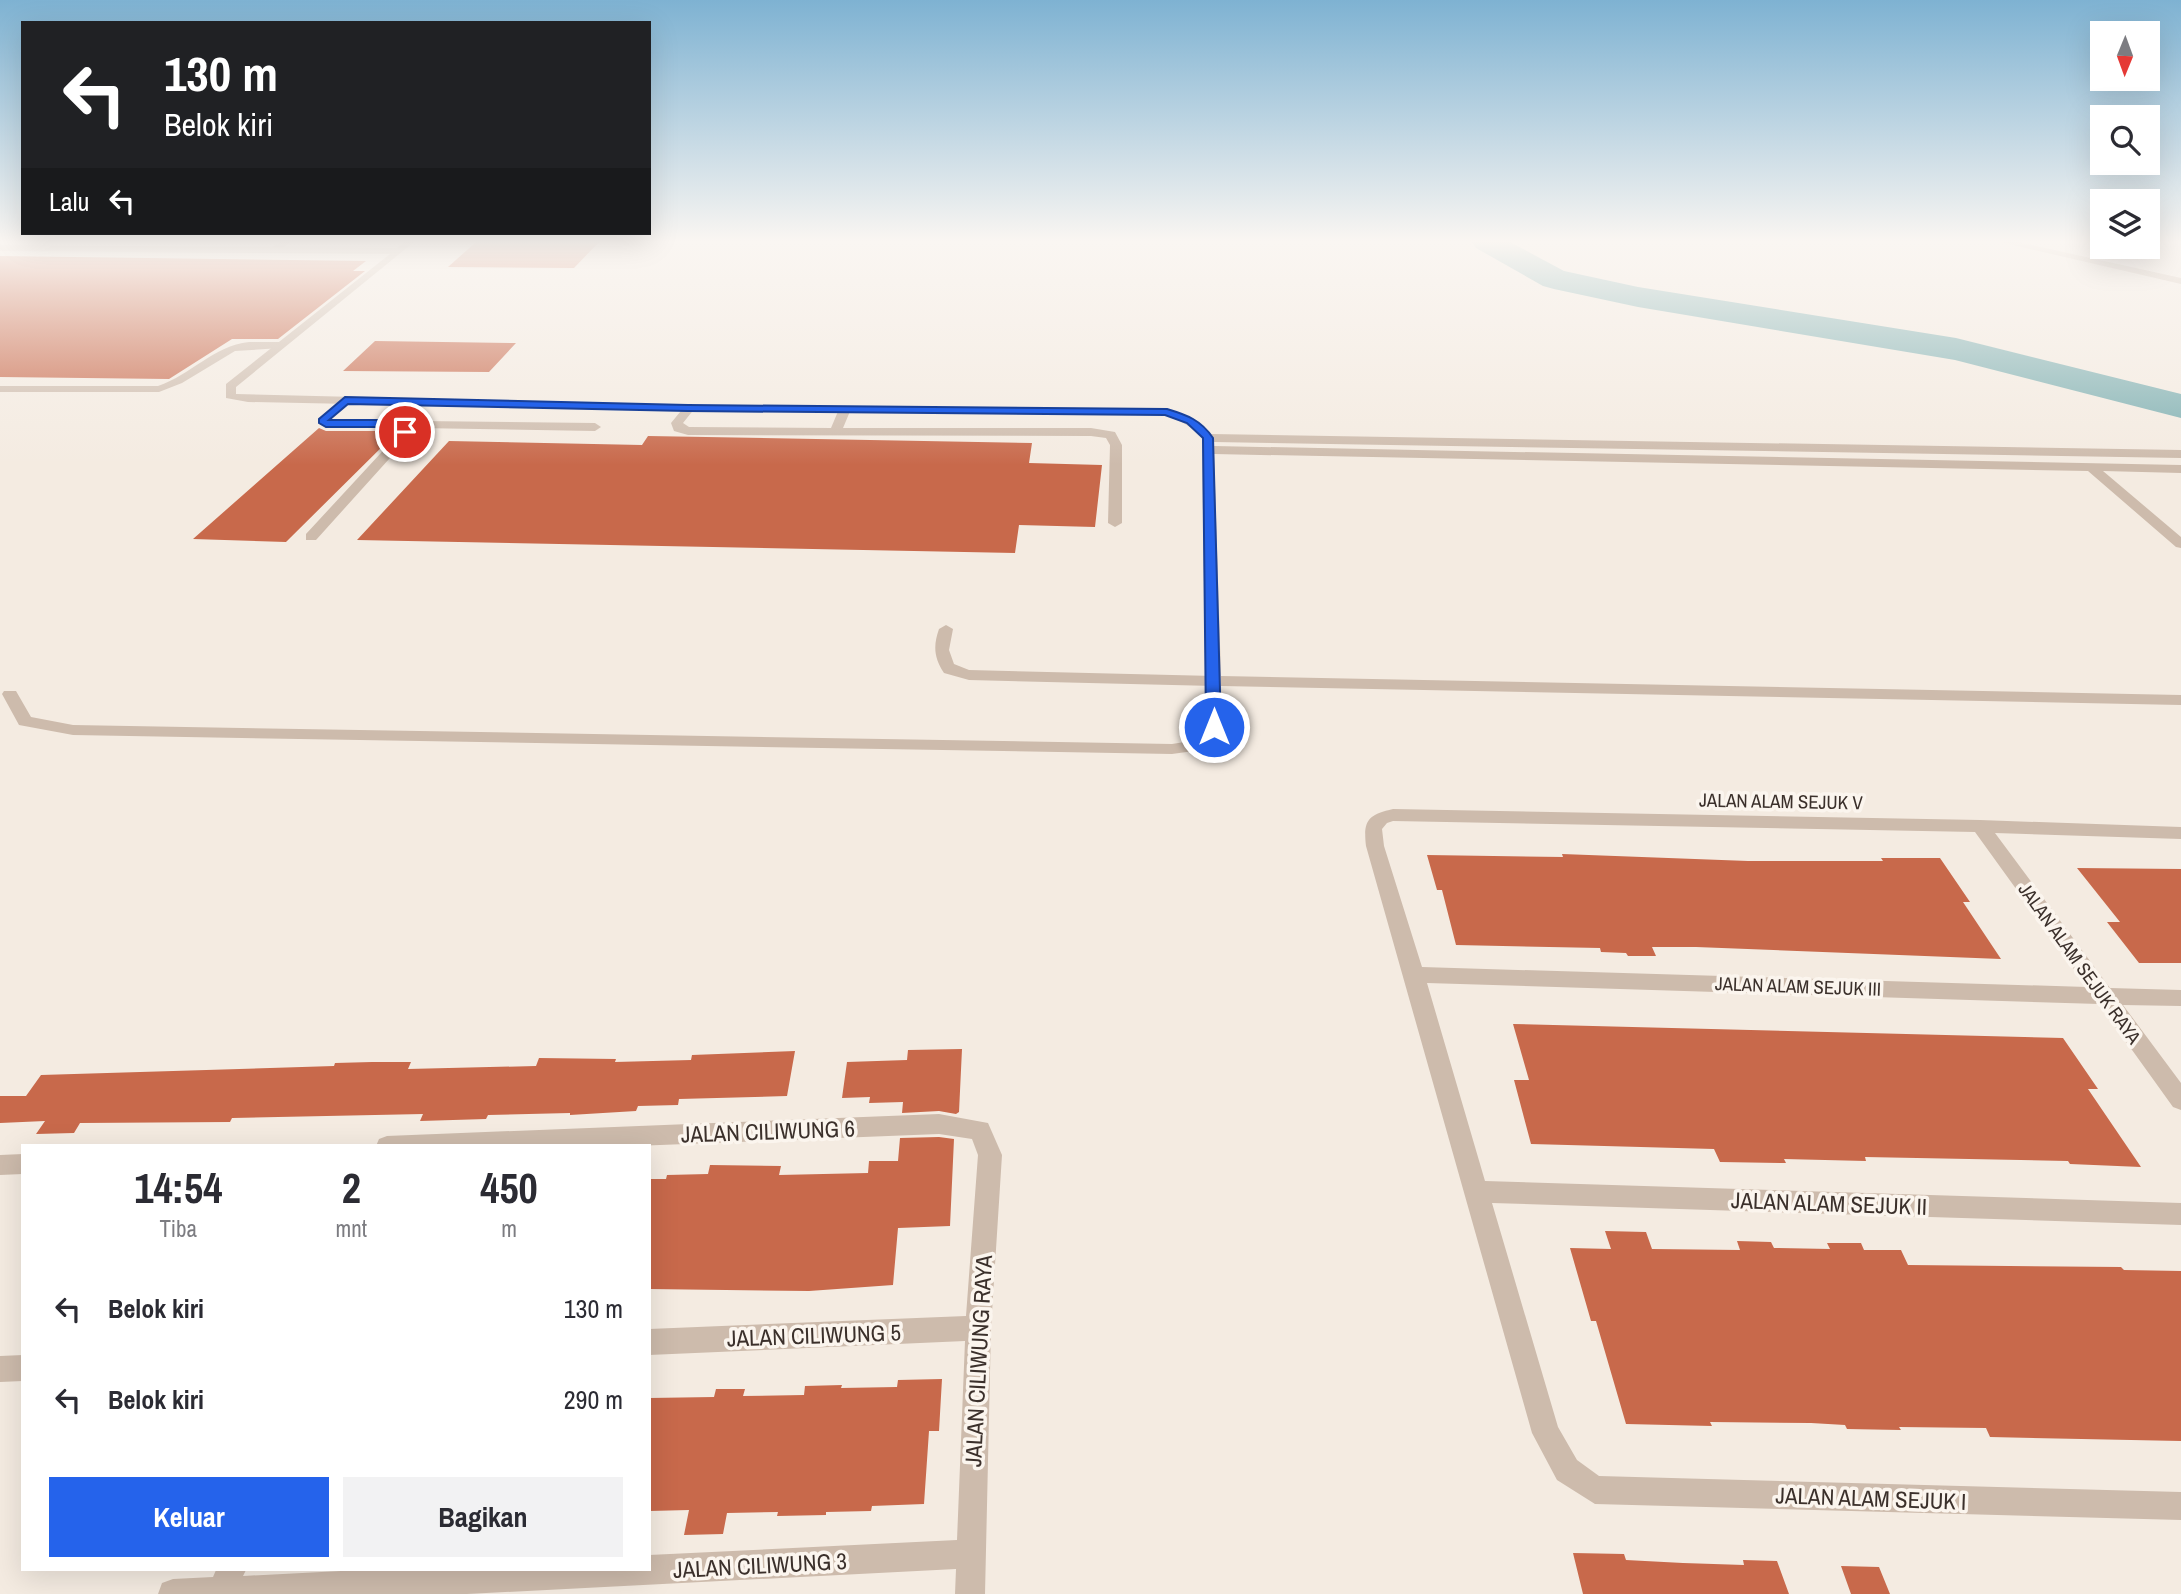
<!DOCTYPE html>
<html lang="id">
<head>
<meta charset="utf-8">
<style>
	:root { --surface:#fff; --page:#f2f2f3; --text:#2b2b33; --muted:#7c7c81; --accent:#2563eb }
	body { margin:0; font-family:"Archivo Narrow",sans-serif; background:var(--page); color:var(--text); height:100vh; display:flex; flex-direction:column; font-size:26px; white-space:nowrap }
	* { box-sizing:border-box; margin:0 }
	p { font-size:23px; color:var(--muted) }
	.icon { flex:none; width:38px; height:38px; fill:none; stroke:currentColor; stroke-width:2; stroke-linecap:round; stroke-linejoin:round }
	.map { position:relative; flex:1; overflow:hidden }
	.details { position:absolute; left:21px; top:1144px; width:630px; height:427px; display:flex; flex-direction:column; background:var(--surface); border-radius:0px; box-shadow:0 7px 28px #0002 }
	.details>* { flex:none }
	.top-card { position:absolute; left:21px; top:21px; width:630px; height:214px; border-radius:0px; box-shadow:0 7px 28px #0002; background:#202124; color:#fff; overflow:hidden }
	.needle { width:46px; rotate:181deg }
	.tools { position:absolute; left:2090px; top:21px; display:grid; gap:14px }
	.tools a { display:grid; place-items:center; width:70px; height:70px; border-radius:0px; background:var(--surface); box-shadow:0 7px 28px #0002; font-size:35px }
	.pin { position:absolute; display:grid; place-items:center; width:60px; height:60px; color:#fff; margin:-30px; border:4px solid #fff; border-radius:50%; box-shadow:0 2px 7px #0007 }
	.me { position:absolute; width:77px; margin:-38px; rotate:0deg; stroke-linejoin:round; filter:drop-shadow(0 0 5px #0008) }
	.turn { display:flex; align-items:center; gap:24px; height:147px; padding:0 28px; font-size:32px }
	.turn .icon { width:91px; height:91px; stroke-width:2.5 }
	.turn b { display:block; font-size:49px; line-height:60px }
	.then { display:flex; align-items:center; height:66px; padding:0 28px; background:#0003; gap:14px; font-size:26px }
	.eta { display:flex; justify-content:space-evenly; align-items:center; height:119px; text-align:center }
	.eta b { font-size:42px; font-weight:700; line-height:49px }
	.primary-button { display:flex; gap:14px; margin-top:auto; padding:14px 28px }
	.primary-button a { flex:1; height:80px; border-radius:0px; background:var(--accent); color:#fff; font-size:28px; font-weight:700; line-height:80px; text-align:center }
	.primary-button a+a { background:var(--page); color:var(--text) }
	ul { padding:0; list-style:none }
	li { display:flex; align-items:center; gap:21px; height:91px; padding:0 28px }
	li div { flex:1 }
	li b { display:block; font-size:26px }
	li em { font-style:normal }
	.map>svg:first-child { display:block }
</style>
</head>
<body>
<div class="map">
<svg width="2181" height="1594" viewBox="0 0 2181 1594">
	<rect width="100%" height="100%" fill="#f4ebe1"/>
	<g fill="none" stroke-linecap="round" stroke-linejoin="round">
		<path fill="#7fb0b2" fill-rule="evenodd" d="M1472,242H1510L1564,271L1638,287L1956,338L2181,394V418L1955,360L1638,307L1554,289L1543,286L1476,248Z"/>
	</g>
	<path fill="#c8694b" d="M476,242H599L574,268L448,267Z
		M0,256L366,261L353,271H365L278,339H232L169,379L0,377Z
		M375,341L516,343L489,372L343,371Z
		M319,428L326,431H398L286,542L193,539Z
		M648,436L1032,443L1029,463L1102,465L1095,527L1019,525L1015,553L357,540L449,441L642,445Z
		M1562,854L1748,861H1883L1881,858H1940L1970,902H1963L2001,959L1696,947H1652L1656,956H1628L1626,953L1601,952L1600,948L1456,945L1442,890H1437L1427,855L1563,857Z
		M2077,868L2181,869V963H2139L2107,922H2120Z
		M1513,1024L2063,1038L2098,1089H2088L2141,1167L2070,1164L2068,1161L1865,1157L1866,1161L1784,1159L1786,1163L1720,1162L1714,1149L1531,1144L1514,1080H1529Z
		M962,1049L959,1112L956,1114L939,1111L902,1113L903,1102L869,1103L870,1097L842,1098L847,1062L907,1060L908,1050Z
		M795,1051L787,1096L679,1099L678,1105L638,1106L636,1111L570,1115V1113L488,1115L486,1119L420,1121L423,1114L232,1118L230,1122L80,1123L74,1133L36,1134L45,1121L0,1123V1096H26L41,1075L334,1066L335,1063L372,1062H411L408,1069L536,1066L539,1058L616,1059L615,1062L691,1060L692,1055Z
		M939,1137L954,1139L950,1226L898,1228L893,1285L809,1291L649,1289V1179H666L667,1175L708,1174L710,1165L781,1166L779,1175L868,1173L869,1161H898L900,1138Z
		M1605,1231L1646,1232L1652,1249L1740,1250L1737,1241L1771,1242L1774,1248L1830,1249L1827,1243H1861L1864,1250H1901L1908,1265L2121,1267L2124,1270L2181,1271V1441L1990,1437L1986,1428L1899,1427L1901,1430L1847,1429L1845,1425L1811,1423L1710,1422L1712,1426L1626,1424L1596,1321H1591L1570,1248L1611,1249Z
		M942,1379L939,1431H929L924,1504L872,1506L871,1511L826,1512V1515L777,1516L778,1512L727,1513L723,1534L684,1535L689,1510L649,1511V1398L714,1397L716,1389H745L743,1396L804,1395L805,1386L842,1385L841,1388L897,1387L898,1380Z
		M1573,1553L1624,1554L1626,1560L1683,1563L1744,1565L1743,1560L1777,1561L1789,1594H1583Z
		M1841,1566L1879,1567L1890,1594H1851Z"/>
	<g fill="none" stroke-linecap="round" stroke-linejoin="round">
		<path fill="#cdbbac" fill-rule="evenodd" d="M280,242H291L277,252H271V248Z
			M249,342H281L286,345L281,348L235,351L182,383L159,392H0V386H158C191,375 213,346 249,342Z
			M345,398L351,401L330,420L595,423L601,427L595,431L417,428L316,540H306V534L404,428H326L318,423V419Z
			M689,405L695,408L683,423L689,427L831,428L839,409L845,406L851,409L843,428H1091L1115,432L1122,445V523L1115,527L1108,523L1110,445L1106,438L1091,436L688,435L674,431L671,423L685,406Z
			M946,625L953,629L949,650L954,664L969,670L1214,676L1222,681L1214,686L969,680L944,673C934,658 933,646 939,629Z"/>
		<path fill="#cdbbac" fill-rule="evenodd" d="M404,242H414L236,387V394L689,405L1167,409L1194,419L1211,434L2181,450V458L1214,442V446L2181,465V473L2103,471L2181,537V548L2176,547L2088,471L1214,454L1221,676L2181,695V705L1221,686L1222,727L1208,749L1172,754L73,735L19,725L2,694L4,691H16L31,717L73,725L1172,744L1197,740L1206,727L1202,438C1192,426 1180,421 1166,415L689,411L248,402L226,398V384L390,254L0,251V245L397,248Z
			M2000,242H2018L2181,278V284Z
			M1393,809L1980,820L2181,827V839L1995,833L2110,988L2181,990V1006L2123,1005L2181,1083V1110L2173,1107L2099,1004L1427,983L1485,1181L2181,1203V1225L1492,1203L1558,1427L1577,1460L1599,1476L2181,1492V1520L1595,1504L1557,1480L1532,1433L1366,846C1363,820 1368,815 1393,809ZM1393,821L1975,832L2087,987L1422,967L1384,846L1382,829L1387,823Z
			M939,1114L988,1123L1002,1155L991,1328L985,1594H955L956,1569L467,1594H158L162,1583L173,1579L213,1577L216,1570H246L243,1576L360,1570H649V1555L957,1540L965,1341L649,1355V1329L966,1316L978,1155L972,1139L939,1134L634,1146H376L379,1139L387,1136Z
			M23,1154V1174L0,1175V1155Z
			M23,1355V1381L0,1382V1356Z"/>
	</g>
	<linearGradient id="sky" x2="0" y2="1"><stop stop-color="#7eb2d2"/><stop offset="0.52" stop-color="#faf6f2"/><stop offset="1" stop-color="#faf6f2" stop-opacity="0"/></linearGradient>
	<rect width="2181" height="465" fill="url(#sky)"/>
	<path fill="#2563eb" stroke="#184099" stroke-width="2" d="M345,397L688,405L1167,409C1187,415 1201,420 1213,438L1221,727L1214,732L1206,727L1203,438L1187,423L1165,415L688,411L348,404L329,420H414L419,424L405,436L399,432L404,427H326L319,423V419Z"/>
	<g text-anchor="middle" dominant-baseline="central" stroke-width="7" stroke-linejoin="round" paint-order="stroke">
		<g font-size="19" fill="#3b302b" stroke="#fbf5ee">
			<text transform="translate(1781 801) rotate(1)">JALAN ALAM SEJUK V</text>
			<text transform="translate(2080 963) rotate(54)">JALAN ALAM SEJUK RAYA</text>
			<text transform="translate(1798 986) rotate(2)">JALAN ALAM SEJUK III</text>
		</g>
		<g font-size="23" fill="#3b302b" stroke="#fbf5ee">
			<text transform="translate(768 1131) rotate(-2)">JALAN CILIWUNG 6</text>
			<text transform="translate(1829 1203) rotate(2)">JALAN ALAM SEJUK II</text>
			<text transform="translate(814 1335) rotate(-2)">JALAN CILIWUNG 5</text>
			<text transform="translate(978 1361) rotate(-87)">JALAN CILIWUNG RAYA</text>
			<text transform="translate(1871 1498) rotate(2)">JALAN ALAM SEJUK I</text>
			<text transform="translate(760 1565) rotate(-3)">JALAN CILIWUNG 3</text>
		</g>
	</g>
</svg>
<div class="tools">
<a><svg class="needle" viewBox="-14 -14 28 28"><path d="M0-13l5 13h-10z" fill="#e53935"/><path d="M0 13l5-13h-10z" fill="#7c7c81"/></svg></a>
<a><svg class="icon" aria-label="search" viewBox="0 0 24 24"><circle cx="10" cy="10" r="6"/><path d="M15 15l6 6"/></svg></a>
<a><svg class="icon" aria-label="layers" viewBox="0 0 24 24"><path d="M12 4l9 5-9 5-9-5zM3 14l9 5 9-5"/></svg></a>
</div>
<div class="pin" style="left:405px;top:432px;background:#d93025"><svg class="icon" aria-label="arrive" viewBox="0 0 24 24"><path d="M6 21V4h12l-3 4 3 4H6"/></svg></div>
<svg class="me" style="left:1214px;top:727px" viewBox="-20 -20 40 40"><circle r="17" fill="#2563eb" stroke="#fff" stroke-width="3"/><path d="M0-11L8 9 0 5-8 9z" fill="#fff"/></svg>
<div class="top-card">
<div class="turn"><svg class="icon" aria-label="left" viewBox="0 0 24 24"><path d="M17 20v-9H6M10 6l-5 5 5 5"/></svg><div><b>130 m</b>Belok kiri</div></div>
<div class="then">Lalu<svg class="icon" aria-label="left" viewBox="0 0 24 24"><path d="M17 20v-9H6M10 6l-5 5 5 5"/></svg></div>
</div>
<section class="details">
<div class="eta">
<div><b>14:54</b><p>Tiba</p></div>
<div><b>2</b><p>mnt</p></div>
<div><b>450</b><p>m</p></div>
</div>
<ul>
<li><svg class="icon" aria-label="left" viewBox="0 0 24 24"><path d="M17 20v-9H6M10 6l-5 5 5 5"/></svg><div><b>Belok kiri</b></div><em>130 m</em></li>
<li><svg class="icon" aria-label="left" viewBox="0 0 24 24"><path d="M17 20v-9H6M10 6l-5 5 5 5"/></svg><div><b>Belok kiri</b></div><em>290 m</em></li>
</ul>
<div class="primary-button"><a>Keluar</a><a>Bagikan</a></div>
</section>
</div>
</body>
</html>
